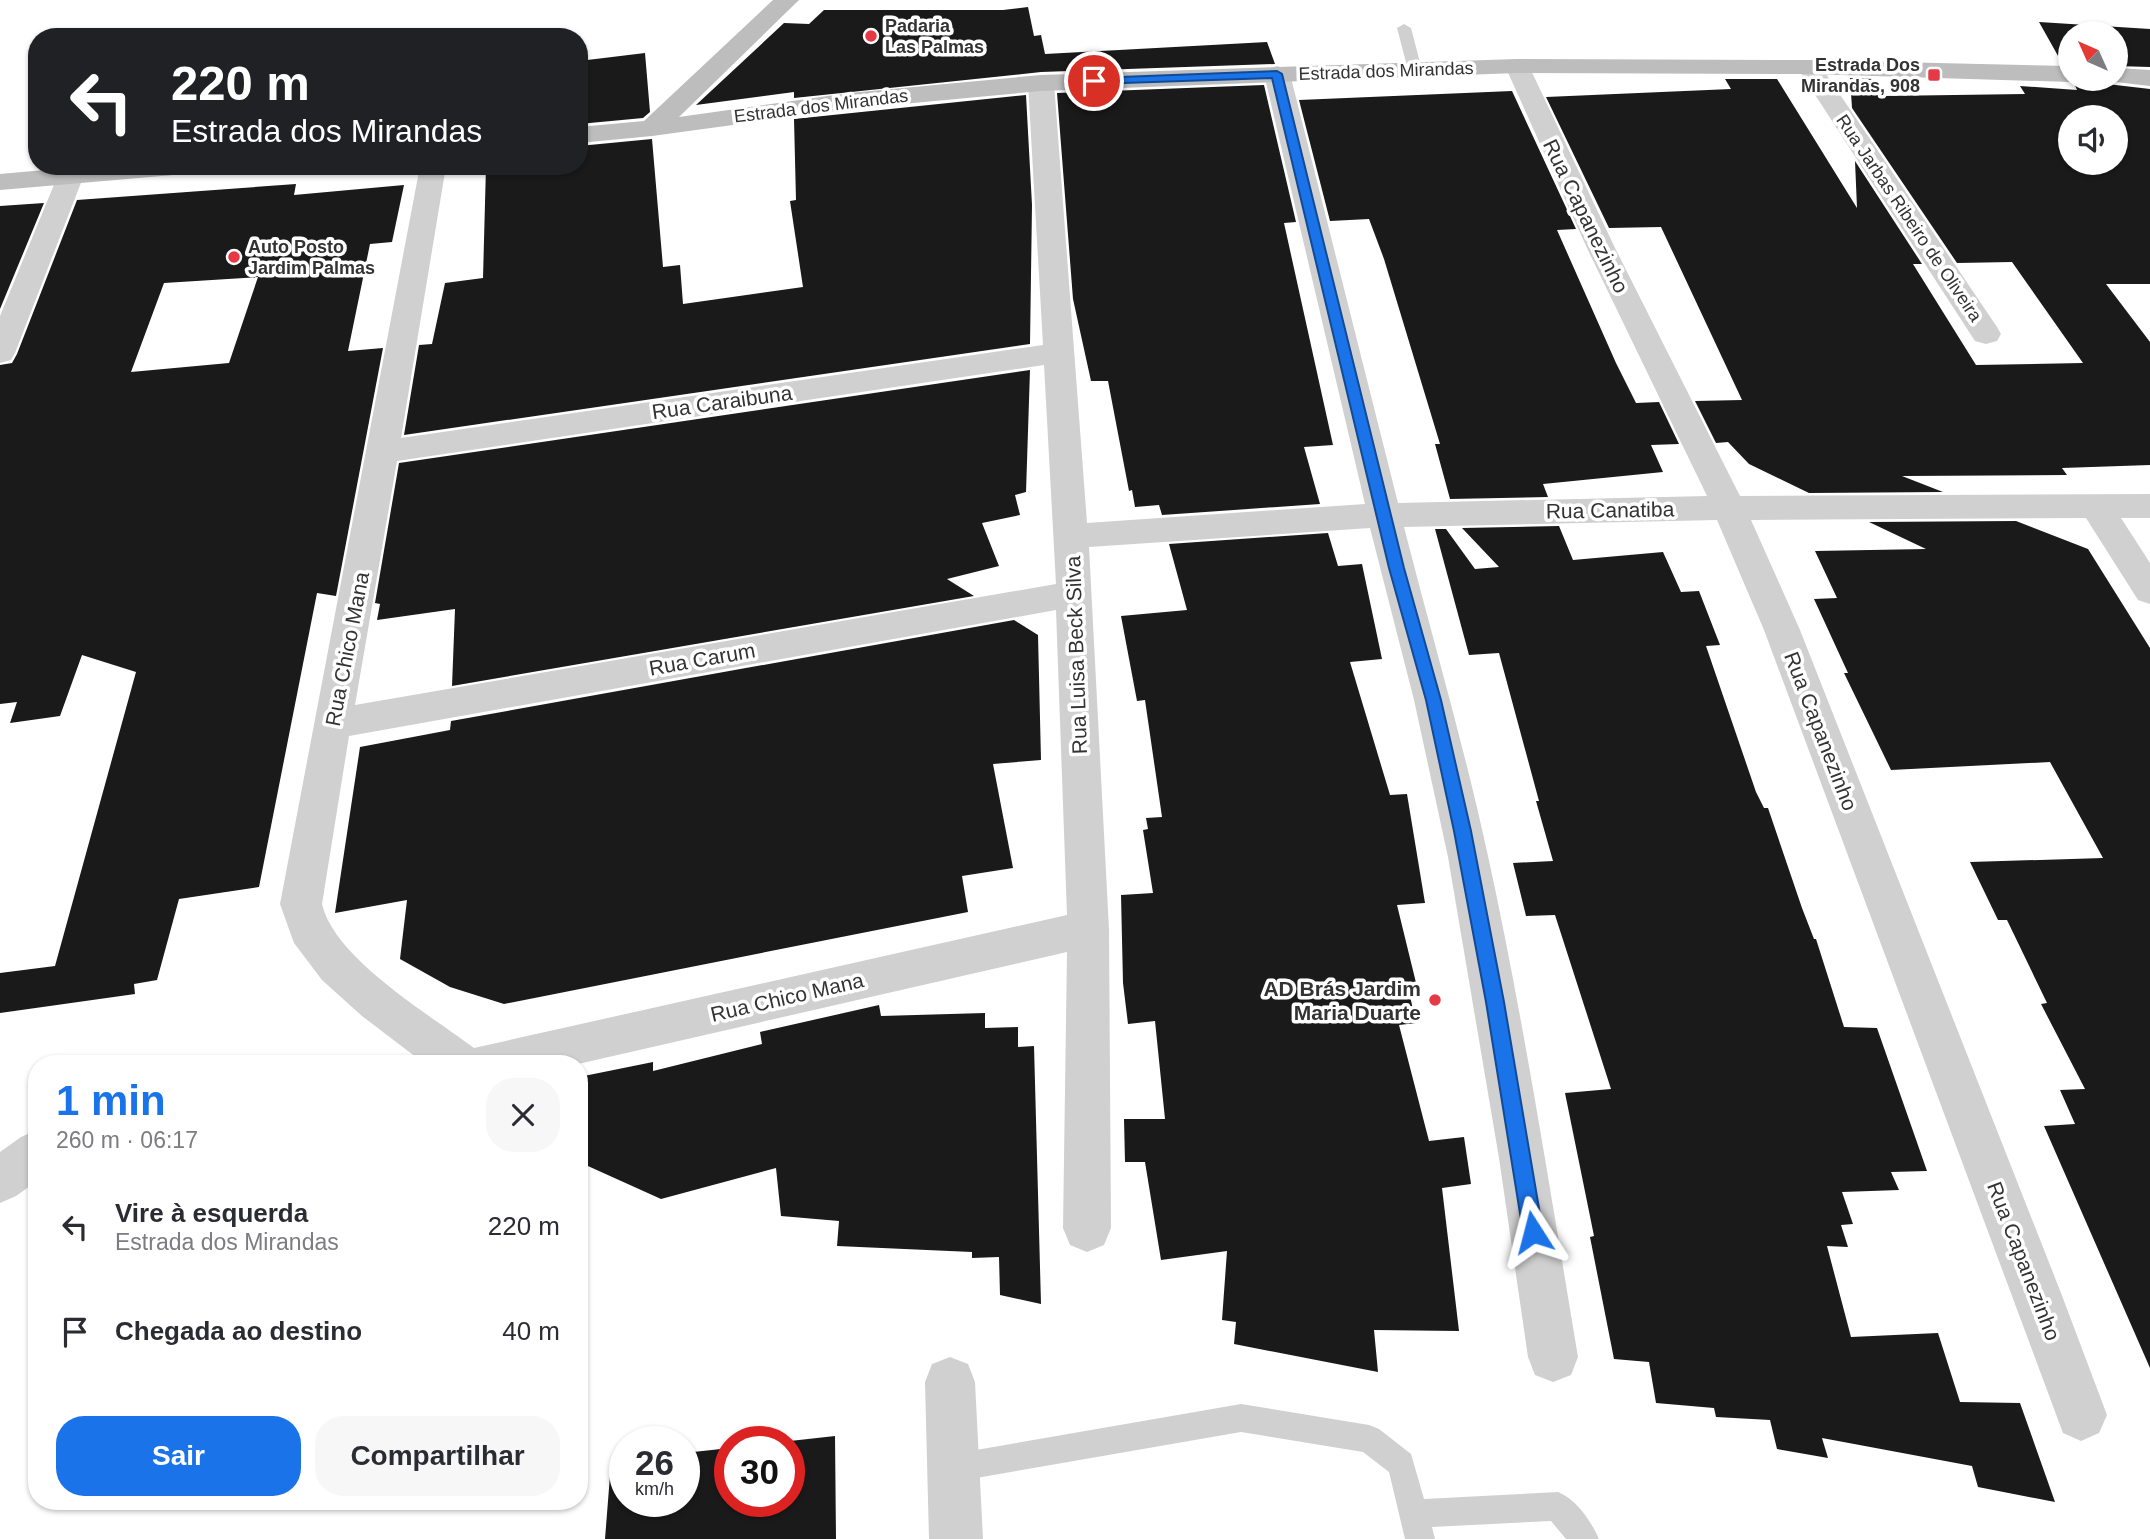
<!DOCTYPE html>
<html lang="pt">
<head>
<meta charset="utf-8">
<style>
	:root { --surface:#fff; --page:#f7f7f7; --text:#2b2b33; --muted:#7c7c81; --accent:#1a73e8 }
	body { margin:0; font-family:Arial,sans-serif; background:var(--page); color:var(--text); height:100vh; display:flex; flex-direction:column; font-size:26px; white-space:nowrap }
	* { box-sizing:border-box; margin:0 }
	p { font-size:23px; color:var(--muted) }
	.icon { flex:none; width:38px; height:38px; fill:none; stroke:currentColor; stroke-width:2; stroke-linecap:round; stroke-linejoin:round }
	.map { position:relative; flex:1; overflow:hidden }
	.panel { position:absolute; left:28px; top:1055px; width:560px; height:455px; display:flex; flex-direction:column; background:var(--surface); border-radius:28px; box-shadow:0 2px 5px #0004 }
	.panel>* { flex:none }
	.guide { position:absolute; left:28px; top:28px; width:560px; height:147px; border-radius:28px; box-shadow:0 2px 5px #0004; background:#202124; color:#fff; overflow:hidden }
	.needle { width:46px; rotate:315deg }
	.fabs { position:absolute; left:2058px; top:21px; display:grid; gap:14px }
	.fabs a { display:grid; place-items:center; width:70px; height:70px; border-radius:50%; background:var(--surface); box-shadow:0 2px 5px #0004; font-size:35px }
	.speed { position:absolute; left:609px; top:1426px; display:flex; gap:14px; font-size:35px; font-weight:700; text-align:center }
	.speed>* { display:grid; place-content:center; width:91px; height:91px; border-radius:50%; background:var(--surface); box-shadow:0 2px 5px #0004; line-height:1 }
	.speed small { font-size:18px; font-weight:400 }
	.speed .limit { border:10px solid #d22; background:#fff; color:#111 }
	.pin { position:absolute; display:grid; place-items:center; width:60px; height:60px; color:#fff; margin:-30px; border:4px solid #fff; border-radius:50%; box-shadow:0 2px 7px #0007 }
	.me { position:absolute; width:77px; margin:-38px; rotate:351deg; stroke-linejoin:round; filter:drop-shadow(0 0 5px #0008) }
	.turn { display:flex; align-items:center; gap:24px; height:147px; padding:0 28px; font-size:32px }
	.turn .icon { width:91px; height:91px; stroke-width:2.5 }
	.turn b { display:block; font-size:49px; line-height:60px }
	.round { display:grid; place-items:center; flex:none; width:74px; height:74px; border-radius:28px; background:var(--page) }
	.summary { display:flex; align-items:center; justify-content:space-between; height:119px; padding:0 28px }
	h1 { font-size:42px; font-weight:600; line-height:52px; color:var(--accent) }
	.primary-button { display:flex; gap:14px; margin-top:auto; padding:14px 28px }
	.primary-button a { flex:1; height:80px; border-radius:28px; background:var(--accent); color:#fff; font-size:28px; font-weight:600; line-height:80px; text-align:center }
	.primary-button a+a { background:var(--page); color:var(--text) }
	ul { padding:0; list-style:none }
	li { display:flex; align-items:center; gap:21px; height:105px; padding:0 28px }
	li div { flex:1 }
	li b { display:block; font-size:26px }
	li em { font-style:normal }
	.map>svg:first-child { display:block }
</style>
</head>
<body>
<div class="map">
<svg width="2150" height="1539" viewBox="0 0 2150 1539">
	<rect width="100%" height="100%" fill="#fff"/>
	<path fill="#1a1a1a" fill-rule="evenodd" d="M1028,7L1034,36L1041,35L1045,54L1267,42L1275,64L1041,72L794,98V92L696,105L784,23L809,24L824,10H1003Z
		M2039,22L2150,29V67L2116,66V33H2070V63H2062Z
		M645,53L650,112L643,118L579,124V61Z
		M1850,78L1873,79L1884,96L2025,94L2020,86L2077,90L2074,83L2082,79H2102L2107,84L2150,89V284H2106L2150,342V465L2062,468L2067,475L1902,476L1943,492L1809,493L1749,464L1728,442L1716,443L1695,401L1742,400L1661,227L1609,228L1546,97L1731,89L1725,79H1777L1857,208L1855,161L1922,264H1913L1976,365L2083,363L2012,262L1957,263L1852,108ZM2070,117H2116V163H2070Z
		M1264,85L1296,222L1284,223L1333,445L1304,447L1320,504L1162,515L1159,505L1135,507L1132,490L1129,491L1108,381H1091L1073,299L1057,93Z
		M1512,91L1576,229L1557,230L1616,363L1636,403L1659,402L1679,444L1651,445L1663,472L1543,484L1548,497L1450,499L1435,444H1440L1384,259L1369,219L1330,221L1299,100Z
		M1026,95L1032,205L1030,344L404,435L419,345L432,344L445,283L483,278L486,166H579V146L652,139L663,267L680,265L683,304L803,287L790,201L796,200L794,119Z
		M296,184L294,195L404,185L392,242L370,244L348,351L383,348L336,596L317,593L259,887L179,899L157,980L134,984L135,994L0,1013V973L55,966L136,672L82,655L60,716L10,723L17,702L0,704V365L12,363L17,354L77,200ZM258,277L229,363L131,372L164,283Z
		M44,203L0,309V206Z
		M1030,370L1026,492L1015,495L1020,515L982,523L999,566L947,579L974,596L452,686L455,609L377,620L380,604L375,603L399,463Z
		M2016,521L2088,549L2150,648V1368L2044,1126L2075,1124L2060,1090L2085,1089L2041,1004L2047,1003L2007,920H1998L1970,862L2103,858L2050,762L1891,770L1844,673H1848L1814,599L1837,598L1815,551L1926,549L1869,522Z
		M1559,526L1573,560L1663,552L1681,592L1699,591L1720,645L1706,646L1756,792L1764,808H1768L1802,908L1814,939H1816L1844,1027L1877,1028L1927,1171L1891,1172L1899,1190L1842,1192L1853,1224L1841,1225L1848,1247L1827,1246L1851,1337L1938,1333L1960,1402L2020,1403L2055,1502L1978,1487L1972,1466L1822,1438L1828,1458L1777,1449L1770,1420L1716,1417L1714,1408L1656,1403L1649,1362L1614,1359L1590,1237L1594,1236L1565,1093L1611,1089L1555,915L1526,916L1513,863L1553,861L1536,801H1539L1499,653L1469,655L1435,529H1446L1475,569L1499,567L1462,528Z
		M1328,533L1338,566L1362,564L1382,659L1350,662L1390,795L1407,794L1425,903L1397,905L1419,995L1410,996L1416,1023L1399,1025L1429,1141L1464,1137L1471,1184L1442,1188L1459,1331L1374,1330L1378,1372L1234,1344L1236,1322L1222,1320L1227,1251L1161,1260L1145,1162H1125L1124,1119H1165L1155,1021L1128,1024L1123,983L1121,895L1153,893L1143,830L1148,829L1146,818L1162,817L1145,700L1137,701L1121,616L1187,610L1169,544Z
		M1014,620L1038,635L1041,760L993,764L1013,868L962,876L968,912L504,1004L450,987L400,959L407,900L335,913L360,747L450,730L451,721Z
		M879,1005L881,1016L985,1013V1028L1018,1027V1047L1034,1046L1041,1304L1000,1295L999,1257L972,1258V1252L837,1246L839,1221L781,1216L776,1168L661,1199L579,1162V1077L653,1062V1071L762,1044L760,1032Z
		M835,1436L836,1539H605L611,1463L625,1461V1502H684V1453L730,1448V1502H789V1442H781Z"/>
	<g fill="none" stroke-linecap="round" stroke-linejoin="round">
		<path fill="#d0d0d0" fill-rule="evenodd" d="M1404,24L1411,28L1422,70L1420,73L1415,74L1408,70L1397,28Z
			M1241,1404L1369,1425L1379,1429L1411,1454L1424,1499L1558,1492C1576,1499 1591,1521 1599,1539H1566L1551,1521L1432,1527L1435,1539H1405L1389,1472L1363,1452L1241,1432L953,1482L943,1478L939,1468L943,1458L953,1454Z"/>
		<path fill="#d0d0d0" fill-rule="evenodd" d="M1517,59L1526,61L1529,66L1615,248L1740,496L2150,494V518H2121L2150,563V604L2138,600L2086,518L1751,520L1800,630L2061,1293L2107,1415L2099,1433L2081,1441L2063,1433L1764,630L1717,520L1404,527C1432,637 1464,745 1488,856C1524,1021 1550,1190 1578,1357L1571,1375L1553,1382L1535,1375L1528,1357L1499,1158L1448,857L1414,700L1370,528L1089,547L1109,929L1111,1228L1104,1245L1087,1252L1070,1245L1063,1228L1067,952L578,1064H425L362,1016L322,980L294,943L280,904L420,166H446L401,438L1043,345L1028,83L1032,78L1041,75L1050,78L1054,83L1087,523L1365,504L1264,74L1268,69L1277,66L1286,69L1290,74L1398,503L1707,496L1587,248L1505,66L1508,61ZM1044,365L1056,584L355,705L397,461ZM1056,610L1067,915L474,1048C430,1015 334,958 322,904L349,736Z
			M1809,60L1818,62L1997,327L2001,334L1997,341L1986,344L1975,341L1797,67L1800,62Z
			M71,167L81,169L84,175L15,353L11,360L0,363V316L58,175L61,169Z
			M37,1130V1181L16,1196L0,1203V1152L21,1137Z
			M950,1357L968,1364L975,1382L983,1539H929L925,1382L932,1364Z"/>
		<path fill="#bdbdbd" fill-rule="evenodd" d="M773,0H799L679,117L849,93L1041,75L1517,59L1809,60L2070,66V79H2079L2070,82L1809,74L1517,73L1041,91L849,109L652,136L579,143V127L644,121Z
			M2116,68L2150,70V86L2107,81L2105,79H2116Z
			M89,166H198L194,172L185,174L0,190V174Z"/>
	</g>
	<path fill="#1a73e8" stroke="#114b97" stroke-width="2" d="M1277,71L1282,74L1404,568L1441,700L1471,831L1504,1002L1543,1232L1540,1239L1533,1242L1526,1239L1523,1232L1486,1002L1454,831L1426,700L1389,568L1272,78L1094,84L1088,81L1094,78Z"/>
	<g fill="#e63946" stroke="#fff" stroke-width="2.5">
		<circle cx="871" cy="36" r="7"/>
		<rect x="1927" y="68" width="14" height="14" rx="3.5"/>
		<circle cx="234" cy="257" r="7"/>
		<circle cx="1435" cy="1000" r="7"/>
	</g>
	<g text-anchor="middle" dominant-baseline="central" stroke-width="7" stroke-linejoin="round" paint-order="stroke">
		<g font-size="18" font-weight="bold" fill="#333" stroke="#fff" text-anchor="start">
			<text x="885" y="26">Padaria<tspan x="885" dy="21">Las Palmas</tspan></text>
			<text x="1920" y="65" text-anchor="end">Estrada Dos<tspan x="1920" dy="21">Mirandas, 908</tspan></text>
			<text x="248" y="247">Auto Posto<tspan x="248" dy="21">Jardim Palmas</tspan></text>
		</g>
		<g font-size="18" fill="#333" stroke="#fff">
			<text transform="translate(1386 71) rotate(-2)">Estrada dos Mirandas</text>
			<text transform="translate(821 106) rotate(-7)">Estrada dos Mirandas</text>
			<text transform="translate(1909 218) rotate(56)">Rua Jarbas Ribeiro de Oliveira</text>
		</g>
		<g font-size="21" fill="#333" stroke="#fff">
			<text transform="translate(1586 216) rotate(64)">Rua Capanezinho</text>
			<text transform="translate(722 402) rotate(-8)">Rua Caraibuna</text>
			<text transform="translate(1610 510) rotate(-1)">Rua Canatiba</text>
			<text transform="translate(347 649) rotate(-79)">Rua Chico Mana</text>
			<text transform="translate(1076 655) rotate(-92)">Rua Luisa Beck Silva</text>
			<text transform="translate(702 659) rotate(-10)">Rua Carum</text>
			<text transform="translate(1821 731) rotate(69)">Rua Capanezinho</text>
			<text transform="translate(787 997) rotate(-13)">Rua Chico Mana</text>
			<text transform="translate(2024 1261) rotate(69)">Rua Capanezinho</text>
		</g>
		<g font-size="21" font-weight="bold" fill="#333" stroke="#fff" text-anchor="end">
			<text x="1421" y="988">AD Brás Jardim<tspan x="1421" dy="24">Maria Duarte</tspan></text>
		</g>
	</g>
</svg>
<div class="fabs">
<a><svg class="needle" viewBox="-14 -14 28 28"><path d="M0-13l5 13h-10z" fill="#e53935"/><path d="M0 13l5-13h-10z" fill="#7c7c81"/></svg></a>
<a><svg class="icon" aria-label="sound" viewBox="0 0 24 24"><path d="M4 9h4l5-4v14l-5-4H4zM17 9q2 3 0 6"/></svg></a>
</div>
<div class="speed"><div>26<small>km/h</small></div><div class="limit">30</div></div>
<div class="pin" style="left:1094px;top:81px;background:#d93025"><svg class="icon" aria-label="arrive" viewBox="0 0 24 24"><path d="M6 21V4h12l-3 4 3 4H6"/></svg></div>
<svg class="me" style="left:1533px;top:1232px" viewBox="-20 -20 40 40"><path d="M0-17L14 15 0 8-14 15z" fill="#1a73e8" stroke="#fff" stroke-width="4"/></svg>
<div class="guide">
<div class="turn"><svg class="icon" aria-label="left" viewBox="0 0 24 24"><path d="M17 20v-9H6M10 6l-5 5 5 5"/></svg><div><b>220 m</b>Estrada dos Mirandas</div></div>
</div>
<section class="panel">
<div class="summary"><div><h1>1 min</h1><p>260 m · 06:17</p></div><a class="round"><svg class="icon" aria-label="close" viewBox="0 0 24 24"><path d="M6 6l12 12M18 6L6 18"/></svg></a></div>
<ul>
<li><svg class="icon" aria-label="left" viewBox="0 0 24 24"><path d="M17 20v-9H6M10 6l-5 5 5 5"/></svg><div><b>Vire à esquerda</b><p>Estrada dos Mirandas</p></div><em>220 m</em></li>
<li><svg class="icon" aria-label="arrive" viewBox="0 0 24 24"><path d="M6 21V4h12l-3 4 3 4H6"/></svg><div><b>Chegada ao destino</b></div><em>40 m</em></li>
</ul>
<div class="primary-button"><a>Sair</a><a>Compartilhar</a></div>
</section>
</div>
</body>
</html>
